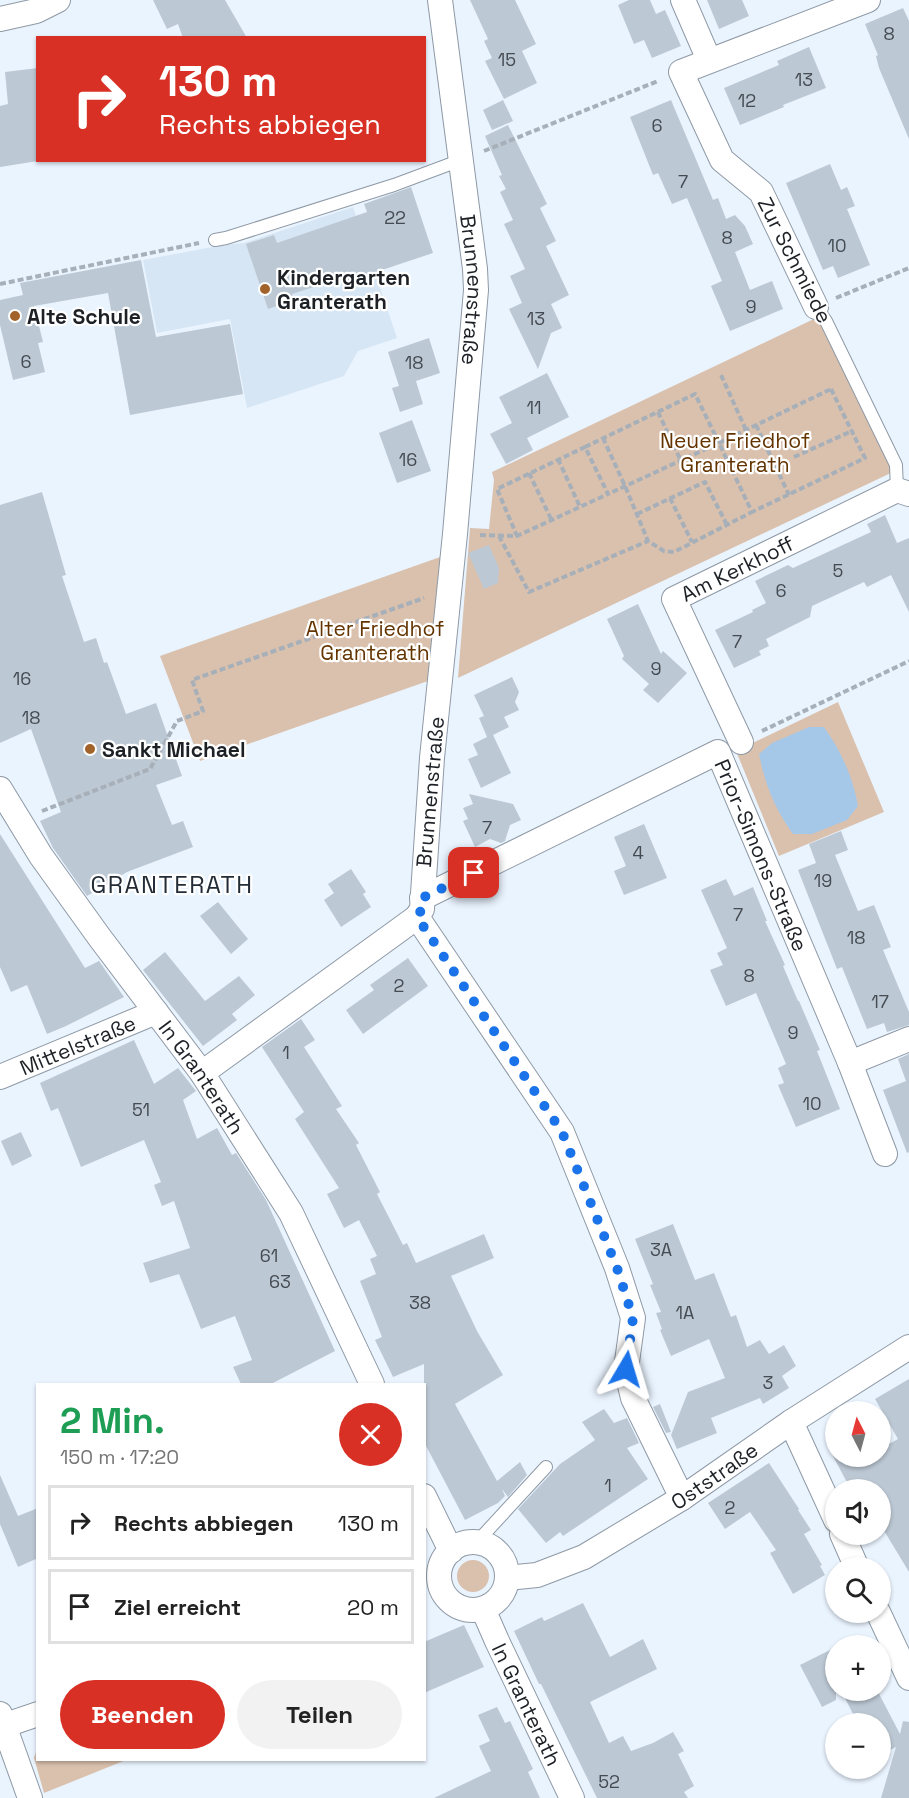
<!DOCTYPE html>
<html lang="de">
<head>
<meta charset="utf-8">
<style>
	:root { --surface:#fff; --page:#f2f2f2; --text:#222; --muted:#767676; --line:#e0e0e0; --accent:#d93025 }
	body { margin:0; font-family:"Space Grotesk",sans-serif; background:var(--page); color:var(--text); height:100vh; display:flex; flex-direction:column; font-size:22px; white-space:nowrap }
	* { box-sizing:border-box; margin:0 }
	p { font-size:20px; color:var(--muted) }
	.icon { flex:none; width:33px; height:33px; fill:none; stroke:currentColor; stroke-width:2; stroke-linecap:round; stroke-linejoin:round }
	.map { position:relative; flex:1; overflow:hidden }
	.side { position:absolute; left:36px; top:1383px; width:390px; height:378px; display:flex; flex-direction:column; background:var(--surface); border-radius:0px; box-shadow:0 2px 4px #0004 }
	.side>* { flex:none }
	.banner { position:absolute; left:36px; top:36px; width:390px; height:126px; border-radius:0px; box-shadow:0 2px 4px #0004; background:#d93025; color:#fff; overflow:hidden }
	.needle { width:39px; rotate:354deg }
	.buttons { position:absolute; left:825px; top:1401px; display:grid; gap:12px }
	.buttons a { display:grid; place-items:center; width:66px; height:66px; border-radius:50%; background:var(--surface); box-shadow:0 2px 4px #0004; font-size:30px }
	.pin { position:absolute; display:grid; place-items:center; width:51px; height:51px; color:#fff; margin:-26px; border-radius:12px; box-shadow:0 3px 9px #0006 }
	.me { position:absolute; width:66px; margin:-33px; rotate:7deg; stroke-linejoin:round; filter:drop-shadow(0 0 4px #0008) }
	.turn { display:flex; align-items:center; gap:21px; height:126px; padding:0 24px; font-size:27px }
	.turn .icon { width:78px; height:78px; stroke-width:2.5 }
	.turn b { display:block; font-size:42px; line-height:51px }
	.round { display:grid; place-items:center; flex:none; width:63px; height:63px; border-radius:32px; background:var(--page) }
	.head { display:flex; align-items:center; justify-content:space-between; height:102px; padding:0 24px }
	h1 { font-size:36px; font-weight:700; line-height:45px; color:#1e9e55 }
	.action { display:flex; gap:12px; margin-top:auto; padding:12px 24px }
	.action a { flex:1; height:69px; border-radius:36px; background:var(--accent); color:#fff; font-size:24px; font-weight:700; line-height:69px; text-align:center }
	.action a+a { background:var(--page); color:var(--text) }
	ul { padding:0; list-style:none }
	li { display:flex; align-items:center; gap:18px; height:75px; margin:0 12px 9px; padding:0 12px; border:3px solid var(--line); border-radius:0px }
	li div { flex:1 }
	li b { display:block; font-size:22px }
	li em { font-style:normal }
	.map>svg:first-child { display:block }
</style>
</head>
<body>
<div class="map">
<svg width="909" height="1798" viewBox="0 0 909 1798">
	<rect width="100%" height="100%" fill="#eaf4ff"/>
	<path fill="#d7e6f4" d="M353,207L397,338L358,351L344,376L247,408L230,319L157,333L143,260L223,245L244,243Z"/>
	<path fill="#dac1ae" d="M818,317L893,472L458,678L470,528L489,529L494,480L492,472Z
		M443,556L428,681L200,761L160,656Z
		M838,702L884,812L779,856L736,751Z
		M457 1576a16 16 0 1 1 32 0a16 16 0 1 1-32 0Z
		M37,1749L38,1760H126L44,1793L34,1758Z"/>
	<path fill="#a5c7e8" d="M809,727H824C841,751 853,777 858,806L847,820L812,834H793C775,810 765,784 759,754L772,743Z"/>
	<path fill="#bcc8d4" d="M153,0H225L247,38H183L178,24L167,29Z
		M470,0H515L536,44L522,51L537,83L504,99L485,61L492,58L484,41L488,39Z
		M629,0H650L656,14L665,10L681,46L652,58L644,40L634,44L618,5Z
		M707,0H742L749,16L719,29Z
		M903,8L909,21V139L879,68L876,56L878,55L865,24Z
		M809,47L826,88L783,105L784,107L740,125L724,88L779,65L777,61Z
		M38,68V161L0,167V106L8,104L5,72Z
		M503,100L513,121L492,130L483,110Z
		M671,100L713,200L718,198L726,219L735,215L745,226L753,244L735,252L750,290L772,281L783,309L730,331L711,286L722,281L687,198L672,204L658,173L653,175L630,117Z
		M508,125L547,204L540,208L556,241L546,246L569,295L551,304L562,328L551,333L538,369L509,309L522,303L510,276L525,269L504,224L513,220L500,192L506,189L499,176L502,175L485,136Z
		M830,164L841,190L847,187L855,206L847,209L870,265L838,278L833,266L823,270L786,183Z
		M411,187L433,253L346,282L345,277L292,294L294,300L268,309L246,244L274,235L277,243L367,212L364,204Z
		M141,260L156,337L230,324L243,394L130,415L108,293L34,306L43,342L38,343L45,372L13,380L0,325V300L23,295L20,283Z
		M429,338L440,373L416,381L423,404L400,412L392,388L399,386L388,352Z
		M547,373L569,417L527,438L533,450L506,464L490,434L512,423L499,397Z
		M412,420L431,471L397,483L379,433Z
		M42,492L66,575L62,576L84,642L96,638L104,663L107,662L126,714L156,703L182,776L156,785L172,825L183,821L193,847L127,872L87,896L53,848L40,821L61,812L31,729L0,743V505Z
		M885,515L897,543L909,538V612L891,575L867,587L864,582L812,606L810,617L766,639L769,646L759,651L761,655L734,668L715,630L753,612L752,610L766,603L755,581L788,565L793,568L871,532L867,524Z
		M489,545L499,568L498,583L484,589L468,553Z
		M638,604L661,654L663,651L687,673L658,703L643,690L649,684L622,659L624,656L607,619Z
		M512,677L519,692L515,702L519,710L504,717L509,727L493,735L511,773L481,788L468,759L478,755L473,744L487,737L479,718L484,716L474,695Z
		M469,794L513,804L521,820L510,825L505,841L501,843L490,839L475,847L463,821L468,819L463,808L473,804Z
		M644,824L667,878L624,895L614,871L626,866L614,837Z
		M841,831L848,850L835,855L858,911L874,905L891,947L883,950L909,1012V1025L887,1032L884,1023L867,1029L842,967L837,969L798,870L816,863L809,844Z
		M0,834L85,968L99,961L124,997L66,1026L47,1034L27,985L11,992L0,967Z
		M351,869L366,892L363,894L371,907L341,927L324,900L334,893L328,884Z
		M726,879L734,896L753,887L767,921H765L785,965L783,966L798,1001H799L820,1050L817,1051L840,1109L796,1127L778,1085L784,1083L778,1068L786,1064L756,993L726,1006L710,970L723,965L717,953L727,948L701,890Z
		M218,902L248,939L231,954L200,916Z
		M165,952L205,1001L239,976L255,995L232,1014L237,1020L203,1046L143,970Z
		M408,958L428,986L363,1034L346,1010L374,990L370,985Z
		M301,1019L315,1040L304,1047L342,1106L336,1109L359,1143L356,1145L380,1192L377,1194L403,1245L407,1243L416,1263L484,1234L494,1258L451,1276L477,1331L503,1375L455,1404L497,1481L520,1462L527,1475L508,1497L502,1489L505,1496L498,1503L465,1520L424,1442V1364L393,1377L375,1340L382,1337L360,1281L376,1274L370,1259L377,1256L359,1220L344,1228L327,1194L339,1188L295,1119L304,1112L262,1047Z
		M134,1040L154,1084L178,1068L196,1091L183,1100L197,1139L217,1128L232,1155L236,1153L266,1200L335,1351L271,1384H241L233,1367L252,1360L235,1316L201,1329L179,1274L150,1283L143,1263L190,1248L174,1201L162,1206L154,1185L161,1182L144,1140L81,1167L58,1108L51,1111L40,1083Z
		M909,1054V1152L907,1153L883,1090L906,1081L898,1059Z
		M21,1132L32,1156L12,1166L1,1141Z
		M673,1224L695,1280L714,1273L731,1317L736,1315L747,1347L760,1340L769,1354L784,1345L796,1366L782,1376L789,1388L763,1404L760,1398L711,1418L717,1433L677,1449L671,1435L688,1392L725,1378L709,1339L671,1356L660,1330L662,1329L656,1313L661,1312L650,1285L653,1284L635,1239Z
		M909,1379V1572L880,1524V1490H851L833,1456H880V1449L898,1439L875,1399Z
		M660,1404L671,1432L666,1433L653,1407Z
		M604,1409L614,1423L627,1418L639,1443L627,1448L648,1479L563,1536L560,1532L546,1543L518,1509L560,1464L595,1440L582,1422Z
		M769,1463L799,1509L798,1510L811,1530L804,1534L822,1565L820,1566L825,1575L793,1594L770,1553L776,1550L750,1512L725,1529L708,1503Z
		M0,1475L18,1516L38,1508V1558L18,1567L0,1524Z
		M583,1603L610,1657L643,1639L657,1669L590,1702L609,1743L623,1736L631,1751L653,1743L673,1732L684,1751L678,1754L694,1786L684,1792L688,1798H597L541,1684H539L514,1631L542,1617L544,1621L551,1618Z
		M464,1625L484,1667L424,1693V1642Z
		M836,1647V1700L822,1707L800,1665Z
		M841,1690H877L900,1734L903,1721L909,1722V1798H881L896,1747L880,1755V1724H858Z
		M497,1707L505,1723L510,1721L522,1746L533,1769L528,1772L540,1798H434L491,1771L479,1746L490,1741L478,1715Z"/>
	<g fill="none" stroke-linecap="round" stroke-linejoin="round">
		<defs>
			<path id="service" d="M215,240L226,238L394,185L461,160
				M816,307L826,321L896,465L897,490
				M476,1543L546,1467"/>
			<g id="minor">
				<path id="s1" d="M440,0L475,269L476,290L455,534L432,758L422,909L417,917L562,1132L617,1268L633,1318L626,1369L633,1398L682,1498"/>
				<path d="M683,0L709,60"/>
				<path d="M0,19L36,11L58,0"/>
				<path d="M816,307L761,192L722,160L681,72L868,0"/>
				<path id="s2" d="M741,742L674,599L897,490L909,494"/>
				<path id="s3" d="M0,789L41,856L100,938L202,1073L291,1213L372,1384"/>
				<path id="s4" d="M422,898L718,752L850,1063L885,1154"/>
				<path d="M850,1063L909,1039"/>
				<path d="M202,1073L417,917"/>
				<path id="s5" d="M0,1077L156,1012"/>
				<path d="M791,1422L836,1520"/>
				<path d="M424,1496L451,1551"/>
				<path d="M842,1534L857,1568"/>
				<circle cx="473" cy="1576" r="34"/>
				<path id="s6" d="M507,1578L537,1575L584,1557L682,1498L791,1422L909,1347"/>
				<path id="s7" d="M483,1609L497,1641L572,1798"/>
				<path d="M878,1612L909,1678"/>
				<path d="M0,1714L30,1798"/>
				<path d="M0,1727L38,1714"/>
			</g>
		</defs>
		<use href="#service" stroke="#8e99a5" stroke-width="14"/>
		<use href="#minor" stroke="#8e99a5" stroke-width="26"/>
		<path stroke="#a7afb8" stroke-width="4" stroke-dasharray="6 3" stroke-linecap="butt" d="M484,151L658,81
			M0,284L199,243
			M836,298L909,268
			M721,375L746,430
			M831,389L865,458L752,512L719,443Z
			M658,412L681,461
			M756,425L789,495
			M603,438L625,486L648,541L664,551L674,552L752,512
			M585,447L695,394L719,443L608,494
			M794,457L852,431
			M558,459L580,507
			M529,473L552,521
			M670,498L692,542
			M637,514L705,482L727,525
			M480,535L517,536L608,494L585,447L497,489L517,536
			M499,536L529,592L648,541
			M762,731L909,661
			M42,811L150,769L177,721L203,711L192,680L424,598"/>
		<use href="#service" stroke="#fff" stroke-width="12"/>
		<use href="#minor" stroke="#fff" stroke-width="24"/>
	</g>
	<g fill="none" stroke-linecap="round" stroke-linejoin="round">
		<path stroke="#1a73e8" stroke-width="10" stroke-dasharray="0 18" d="M474,873L422,898V909L417,917L562,1132L617,1268L633,1318L626,1369"/>
	</g>
	<g fill="#a2632a" stroke="#fff" stroke-width="2">
		<circle cx="265" cy="289" r="6"/>
		<circle cx="15" cy="316" r="6"/>
		<circle cx="90" cy="749" r="6"/>
	</g>
	<g text-anchor="middle" dominant-baseline="central" stroke-width="4.5" stroke-linejoin="round" paint-order="stroke">
		<g font-size="18" fill="#454b52">
			<text x="889" y="33">8</text>
			<text x="507" y="59">15</text>
			<text x="804" y="79">13</text>
			<text x="747" y="100">12</text>
			<text x="657" y="125">6</text>
			<text x="683" y="181">7</text>
			<text x="395" y="217">22</text>
			<text x="727" y="237">8</text>
			<text x="837" y="245">10</text>
			<text x="751" y="306">9</text>
			<text x="536" y="318">13</text>
			<text x="26" y="361">6</text>
			<text x="414" y="362">18</text>
			<text x="534" y="407">11</text>
			<text x="408" y="459">16</text>
			<text x="838" y="570">5</text>
			<text x="781" y="590">6</text>
			<text x="737" y="641">7</text>
			<text x="656" y="668">9</text>
			<text x="22" y="678">16</text>
			<text x="31" y="717">18</text>
			<text x="487" y="827">7</text>
			<text x="638" y="852">4</text>
			<text x="823" y="880">19</text>
			<text x="738" y="914">7</text>
			<text x="856" y="937">18</text>
			<text x="749" y="975">8</text>
			<text x="399" y="985">2</text>
			<text x="880" y="1001">17</text>
			<text x="793" y="1032">9</text>
			<text x="286" y="1052">1</text>
			<text x="812" y="1103">10</text>
			<text x="141" y="1109">51</text>
			<text x="661" y="1249">3A</text>
			<text x="269" y="1255">61</text>
			<text x="280" y="1281">63</text>
			<text x="420" y="1302">38</text>
			<text x="685" y="1312">1A</text>
			<text x="768" y="1382">3</text>
			<text x="608" y="1485">1</text>
			<text x="730" y="1507">2</text>
			<text x="609" y="1781">52</text>
		</g>
		<g font-size="21" fill="#1d2126" stroke="#fff">
			<text transform="translate(795 260) rotate(63)">Zur Schmiede</text>
			<text stroke="none"><textPath href="#s1" startOffset="292">Brunnenstraße</textPath></text>
			<text stroke="none"><textPath href="#s2" startOffset="228">Am Kerkhoff</textPath></text>
			<text transform="translate(430 792) rotate(-85)">Brunnenstraße</text>
			<text stroke="none"><textPath href="#s4" startOffset="442">Prior-Simons-Straße</textPath></text>
			<text stroke="none"><textPath href="#s5" startOffset="84">Mittelstraße</textPath></text>
			<text stroke="none"><textPath href="#s3" startOffset="352">In Granterath</textPath></text>
			<text stroke="none"><textPath href="#s6" startOffset="234">Oststraße</textPath></text>
			<text stroke="none"><textPath href="#s7" startOffset="105">In Granterath</textPath></text>
		</g>
		<g font-size="21" font-weight="bold" fill="#1d2126" stroke="#fff" text-anchor="start">
			<text x="277" y="277">Kindergarten<tspan x="277" dy="24">Granterath</tspan></text>
			<text x="27" y="316">Alte Schule</text>
			<text x="102" y="749">Sankt Michael</text>
		</g>
		<g font-size="21" fill="#643400" stroke="#fff">
			<text x="735" y="440">Neuer Friedhof<tspan x="735" dy="24">Granterath</tspan></text>
			<text x="375" y="628">Alter Friedhof<tspan x="375" dy="24">Granterath</tspan></text>
		</g>
		<g font-size="24" letter-spacing="1.5" fill="#242d37" stroke="#fff">
			<text x="172" y="884">GRANTERATH</text>
		</g>
	</g>
</svg>
<div class="buttons">
<a><svg class="needle" viewBox="-14 -14 28 28"><path d="M0-13l5 13h-10z" fill="#e53935"/><path d="M0 13l5-13h-10z" fill="#767676"/></svg></a>
<a><svg class="icon" aria-label="sound" viewBox="0 0 24 24"><path d="M4 9h4l5-4v14l-5-4H4zM17 9q2 3 0 6"/></svg></a>
<a><svg class="icon" aria-label="search" viewBox="0 0 24 24"><circle cx="10" cy="10" r="6"/><path d="M15 15l6 6"/></svg></a>
<a>+</a>
<a>−</a>
</div>
<div class="pin" style="left:474px;top:873px;background:#d93025"><svg class="icon" aria-label="arrive" viewBox="0 0 24 24"><path d="M6 21V4h12l-3 4 3 4H6"/></svg></div>
<svg class="me" style="left:626px;top:1369px" viewBox="-20 -20 40 40"><path d="M0-17L14 15 0 8-14 15z" fill="#1a73e8" stroke="#fff" stroke-width="4"/></svg>
<div class="banner">
<div class="turn"><svg class="icon" aria-label="right" viewBox="0 0 24 24"><path d="M7 20v-9h11M14 6l5 5-5 5"/></svg><div><b>130 m</b>Rechts abbiegen</div></div>
</div>
<section class="side">
<div class="head"><div><h1>2 Min.</h1><p>150 m · 17:20</p></div><a class="round" style="background:#d93025;color:#fff"><svg class="icon" aria-label="close" viewBox="0 0 24 24"><path d="M6 6l12 12M18 6L6 18"/></svg></a></div>
<ul>
<li><svg class="icon" aria-label="right" viewBox="0 0 24 24"><path d="M7 20v-9h11M14 6l5 5-5 5"/></svg><div><b>Rechts abbiegen</b></div><em>130 m</em></li>
<li><svg class="icon" aria-label="arrive" viewBox="0 0 24 24"><path d="M6 21V4h12l-3 4 3 4H6"/></svg><div><b>Ziel erreicht</b></div><em>20 m</em></li>
</ul>
<div class="action"><a>Beenden</a><a>Teilen</a></div>
</section>
</div>
</body>
</html>
